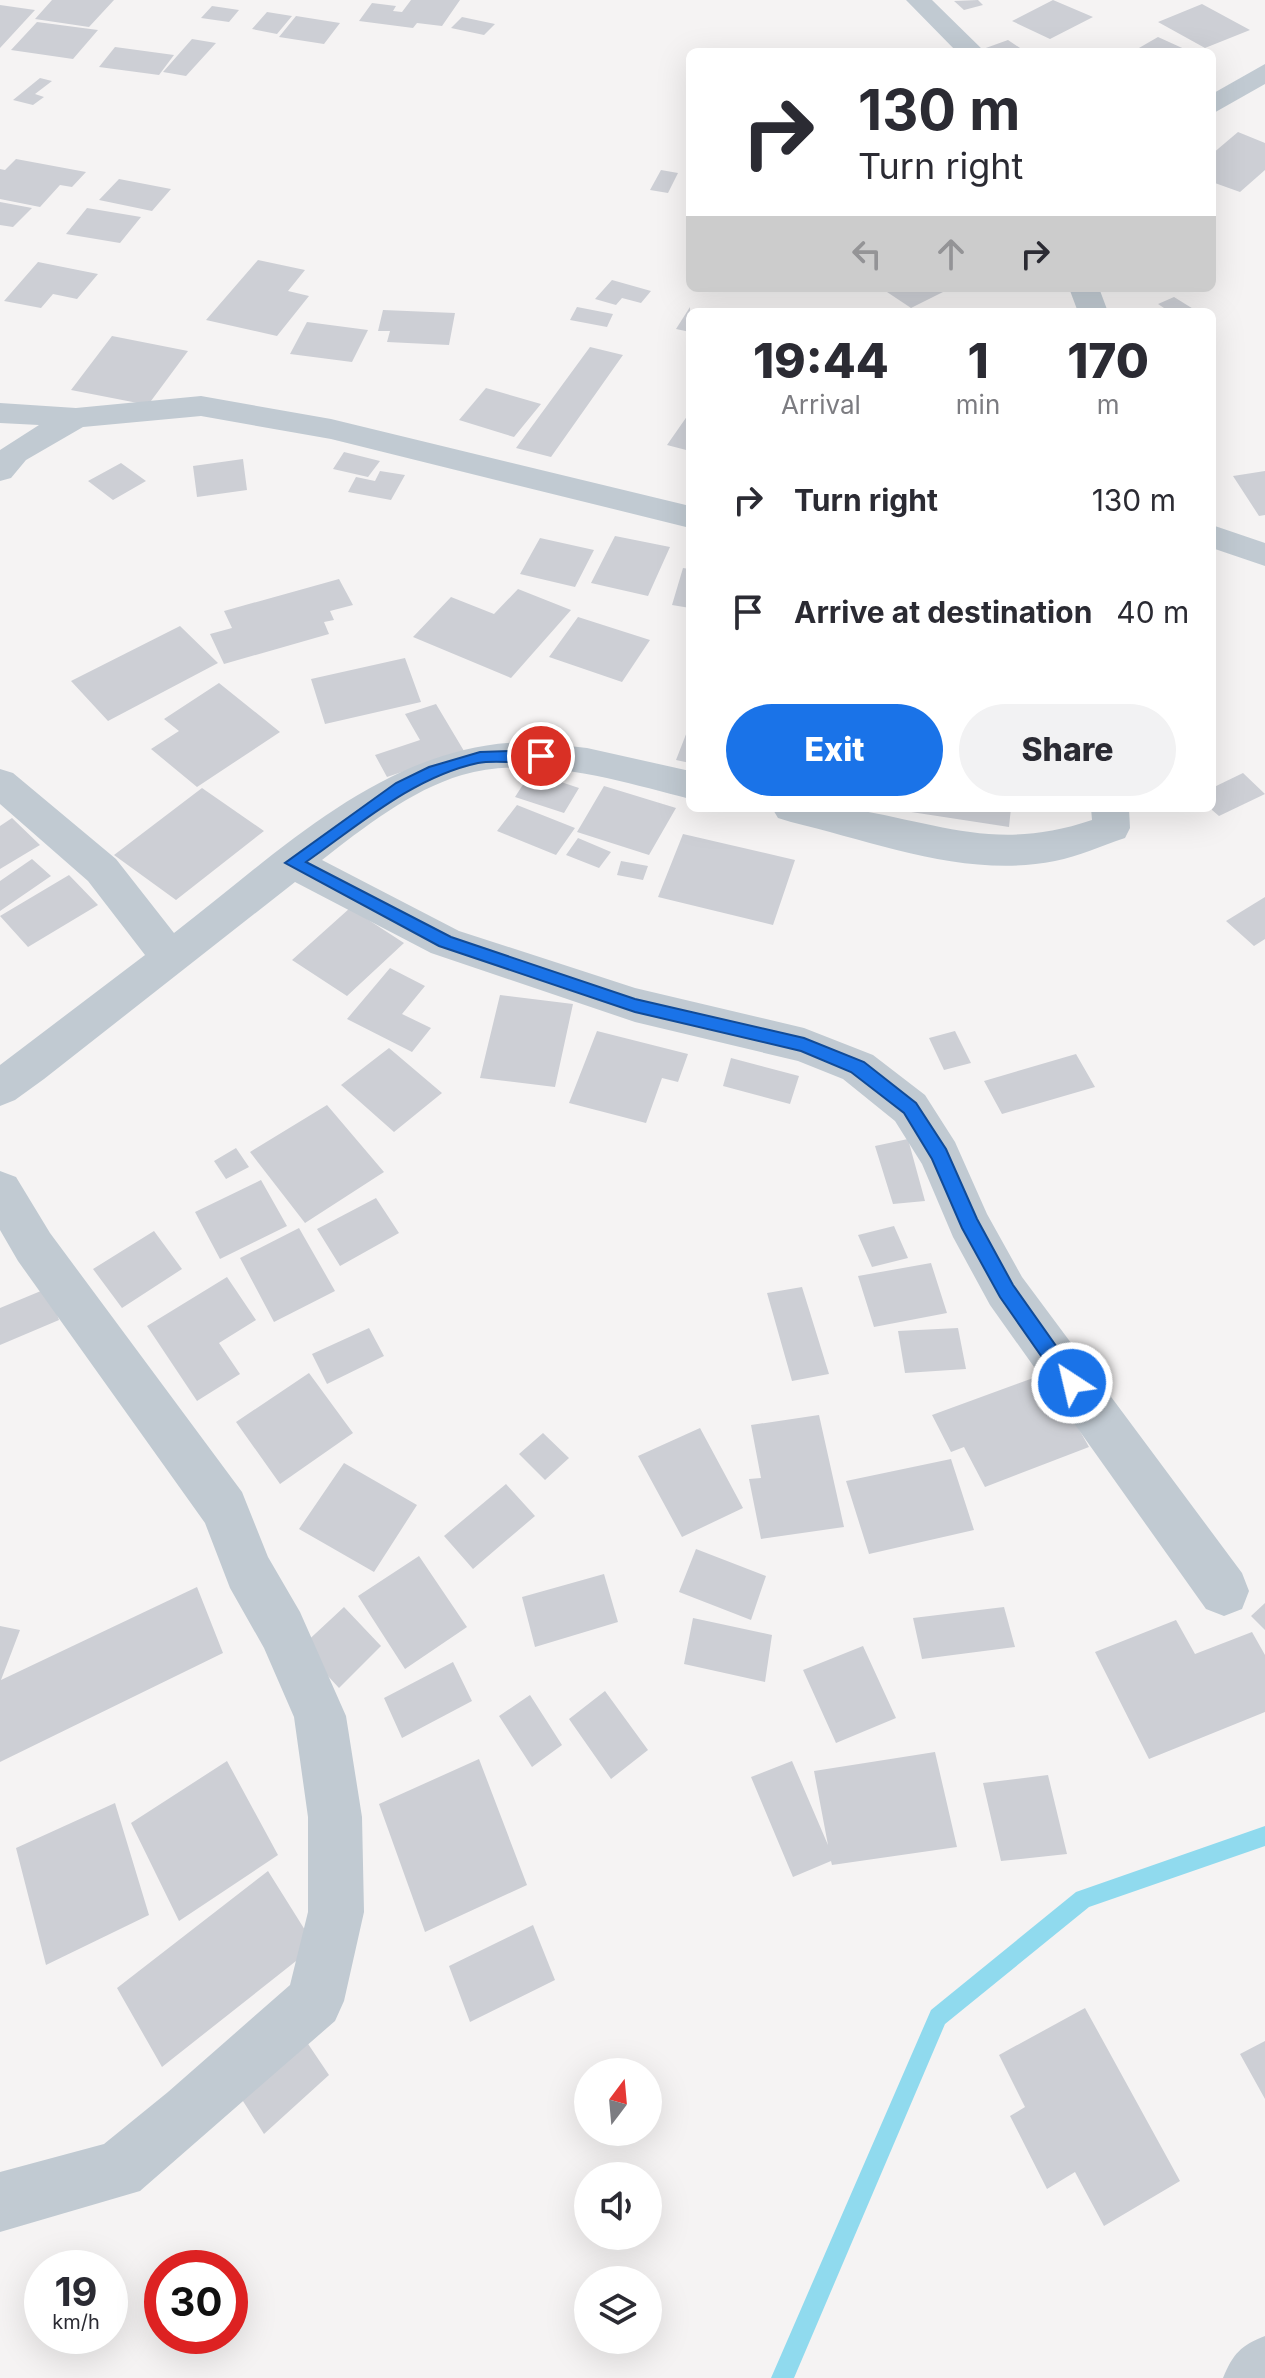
<!DOCTYPE html>
<html lang="en">
<head>
<meta charset="utf-8">
<style>
	:root { --surface:#fff; --page:#f2f2f3; --text:#2b2b33; --muted:#7c7c81; --accent:#1a73e8 }
	body { margin:0; font-family:Inter,sans-serif; background:var(--page); color:var(--text); height:100vh; display:flex; flex-direction:column; font-size:30px; white-space:nowrap }
	* { box-sizing:border-box; margin:0 }
	p { font-size:26px; color:var(--muted) }
	.icon { flex:none; width:44px; height:44px; fill:none; stroke:currentColor; stroke-width:2; stroke-linecap:round; stroke-linejoin:round }
	.map { position:relative; flex:1; overflow:hidden }
	.side { position:absolute; left:686px; top:308px; width:530px; height:504px; display:flex; flex-direction:column; background:var(--surface); border-radius:12px; box-shadow:0 8px 32px #0002 }
	.side>* { flex:none }
	.guide { position:absolute; left:686px; top:48px; width:530px; height:244px; border-radius:12px; box-shadow:0 8px 32px #0002; background:#fff; color:var(--text); overflow:hidden }
	.needle { width:52px; rotate:16deg }
	.controls { position:absolute; left:574px; top:2058px; display:grid; gap:16px }
	.controls a { display:grid; place-items:center; width:88px; height:88px; border-radius:50%; background:var(--surface); box-shadow:0 8px 32px #0002; font-size:40px }
	.speed { position:absolute; left:24px; top:2250px; display:flex; gap:16px; font-size:40px; font-weight:700; text-align:center }
	.speed>* { display:grid; place-content:center; width:104px; height:104px; border-radius:50%; background:var(--surface); box-shadow:0 8px 32px #0002; line-height:1 }
	.speed small { font-size:20px; font-weight:400 }
	.speed .limit { border:12px solid #d22; background:#fff; color:#111 }
	.pin { position:absolute; display:grid; place-items:center; width:68px; height:68px; color:#fff; margin:-34px; border:4px solid #fff; border-radius:50%; box-shadow:0 2px 8px #0007 }
	.me { position:absolute; width:88px; margin:-44px; rotate:325deg; stroke-linejoin:round; filter:drop-shadow(0 0 6px #0008) }
	.turn { display:flex; align-items:center; gap:28px; height:168px; padding:0 40px; font-size:36px }
	.turn .icon { width:104px; height:104px; stroke-width:2.5 }
	.turn b { display:block; font-size:56px; line-height:68px }
	.lanes { display:flex; align-items:center; height:76px; padding:0 40px; background:#0003; justify-content:center; gap:40px; direction:ltr }
	.lanes .off { opacity:.35 }
	.eta { display:flex; justify-content:space-evenly; align-items:center; height:136px; text-align:center }
	.eta b { font-size:48px; font-weight:800; line-height:56px }
	.button { display:flex; gap:16px; margin-top:auto; padding:16px 40px }
	.button a { flex:1; height:92px; border-radius:48px; background:var(--accent); color:#fff; font-size:32px; font-weight:800; line-height:92px; text-align:center }
	.button a+a { background:var(--page); color:var(--text) }
	ul { padding:0; list-style:none }
	li { display:flex; align-items:center; gap:24px; height:112px; padding:0 40px }
	li div { flex:1 }
	li b { display:block; font-size:30px }
	li em { font-style:normal }
	.map>svg:first-child { display:block }
</style>
</head>
<body>
<div class="map">
<svg width="1265" height="2378" viewBox="0 0 1265 2378">
	<rect width="100%" height="100%" fill="#f5f3f3"/>
	<g fill="none" stroke-linecap="round" stroke-linejoin="round">
		<path fill="#90daee" fill-rule="evenodd" d="M1265,1826V1846L1089,1907L945,2024L794,2378H771L931,2010L1076,1892Z"/>
	</g>
	<path fill="#cdcfd5" d="M52,0H114L89,27L35,19Z
		M411,0H460L442,26L417,23L413,28L359,21L372,3L396,6L393,11L402,12Z
		M978,0L983,5L964,10L954,1Z
		M1053,0L1093,17L1050,39L1012,21Z
		M1202,4L1250,30L1205,48L1158,22Z
		M0,5L35,10L0,48Z
		M212,6L239,10L229,22L201,18Z
		M267,12L292,16L277,34L252,29Z
		M296,16L340,23L324,44L279,37Z
		M462,17L495,24L484,35L451,28Z
		M37,22L98,30L73,59L11,50Z
		M1158,37L1191,52H1132Z
		M192,39L216,43L186,76L163,72Z
		M1008,40L1026,52L983,49Z
		M115,47L174,55L159,75L99,67Z
		M40,78L52,81L35,94L44,97L33,105L13,100Z
		M1238,132L1265,143V170L1240,192L1212,182V154Z
		M16,159L86,172L72,187L60,185L40,207L0,199V169L5,170Z
		M661,170L678,173L668,193L650,190Z
		M119,179L171,189L152,211L99,200Z
		M0,202L32,208L13,227L0,225Z
		M87,208L141,217L120,243L66,234Z
		M1212,226H1216V270H1212Z
		M258,260L305,270L288,291L309,296L277,336L206,320Z
		M38,262L98,274L77,299L53,294L41,308L4,301Z
		M612,280L651,291L641,303L622,298L616,305L595,299Z
		M881,288H951L911,308Z
		M1174,297L1195,310L1170,312L1158,304Z
		M577,307L613,314L607,327L570,320Z
		M690,307V332L676,329Z
		M383,310L455,313L449,345L387,342L390,331H378Z
		M307,322L368,330L352,362L290,354Z
		M112,336L188,351L148,405L71,390Z
		M590,347L623,355L551,457L516,448Z
		M486,388L541,404L514,437L459,420Z
		M690,412V451L667,445Z
		M344,452L380,461L368,477L333,469Z
		M243,459L247,490L197,497L193,466Z
		M121,463L146,481L113,500L88,481Z
		M380,471L405,475L391,500L348,492L356,477L375,481Z
		M1265,471V515L1259,516L1233,476Z
		M615,536L670,547L648,596L591,583Z
		M540,538L594,550L575,587L520,574Z
		M683,568L690,569V608L672,605Z
		M339,579L353,605L330,611L334,620L324,622L329,634L224,664L210,634L232,628L224,611Z
		M518,589L571,610L511,678L413,637L451,597L494,614Z
		M578,617L650,640L622,682L549,657Z
		M180,626L218,663L108,721L71,681Z
		M405,658L421,702L325,724L311,679Z
		M219,683L280,732L197,787L151,749L179,731L164,719Z
		M436,704L464,751L387,777L375,755L420,740L405,714Z
		M690,724V763L676,760Z
		M531,772L579,788L564,813L515,797Z
		M1243,773L1265,794L1219,816L1212,810V788Z
		M604,786L676,808L649,855L577,832Z
		M202,788L264,831L176,900L114,855Z
		M517,805L575,828L556,855L497,831Z
		M885,808H1011L1009,827Z
		M12,818L40,845L0,869V826Z
		M683,834L795,860L773,925L658,897Z
		M578,838L611,852L599,868L566,855Z
		M32,859L51,876L0,911V881Z
		M621,861L648,866L643,880L617,875Z
		M69,875L98,905L28,947L0,916Z
		M1265,897V939L1254,946L1226,921Z
		M350,908L404,943L347,996L292,960Z
		M390,968L425,986L402,1014L431,1028L412,1052L347,1019Z
		M500,995L573,1004L555,1087L480,1078Z
		M597,1031L688,1054L678,1082L662,1078L646,1123L569,1103Z
		M955,1031L971,1063L944,1070L929,1038Z
		M389,1048L442,1093L394,1132L341,1085Z
		M1076,1054L1095,1087L1002,1114L984,1081Z
		M731,1058L799,1076L790,1104L723,1086Z
		M327,1105L384,1172L305,1223L250,1152Z
		M908,1139L925,1201L893,1204L875,1146Z
		M236,1148L249,1167L226,1179L214,1161Z
		M261,1180L287,1226L220,1259L195,1212Z
		M376,1198L399,1233L340,1266L317,1229Z
		M894,1226L908,1258L872,1267L858,1235Z
		M299,1228L335,1291L274,1322L240,1258Z
		M154,1231L182,1269L122,1308L93,1269Z
		M931,1263L947,1313L874,1327L858,1276Z
		M227,1277L256,1320L219,1343L240,1374L197,1401L147,1326Z
		M802,1287L829,1374L792,1381L767,1293Z
		M48,1288L59,1320L0,1345V1308Z
		M369,1328L384,1356L327,1384L312,1354Z
		M958,1328L966,1369L905,1373L898,1331Z
		M309,1373L353,1433L280,1484L236,1422Z
		M1047,1373L1089,1447L985,1487L964,1447L951,1452L932,1415Z
		M819,1415L844,1527L761,1539L749,1479L761,1478L751,1425Z
		M700,1428L743,1508L682,1537L638,1456Z
		M543,1433L569,1458L545,1480L519,1454Z
		M951,1459L974,1530L869,1554L846,1481Z
		M344,1463L417,1505L374,1572L299,1529Z
		M506,1484L535,1516L473,1569L444,1536Z
		M696,1549L766,1576L751,1620L679,1592Z
		M419,1556L467,1627L405,1669L358,1596Z
		M604,1574L618,1622L535,1647L522,1597Z
		M197,1587L223,1653L0,1762V1626L20,1630L1,1680Z
		M1265,1603V1630L1251,1616Z
		M344,1607L381,1646L339,1688L301,1647Z
		M1004,1607L1015,1647L922,1659L913,1618Z
		M693,1618L772,1635L765,1682L684,1664Z
		M1176,1620L1195,1654L1252,1632L1265,1655V1712L1149,1759L1095,1652Z
		M863,1646L896,1718L836,1743L803,1670Z
		M453,1662L472,1701L402,1738L384,1698Z
		M605,1691L648,1750L611,1779L569,1719Z
		M530,1695L562,1745L532,1767L499,1716Z
		M935,1752L957,1847L832,1865L831,1861L793,1877L751,1777L792,1761L828,1845L814,1771Z
		M479,1759L527,1885L425,1932L379,1804Z
		M227,1761L278,1855L179,1921L131,1823Z
		M1048,1775L1067,1854L1001,1861L983,1783Z
		M115,1803L149,1915L46,1965L16,1848Z
		M268,1871L315,1946L162,2067L117,1988Z
		M533,1925L555,1980L470,2022L449,1966Z
		M1085,2008L1180,2181L1104,2226L1075,2172L1047,2189L1010,2116L1025,2107L999,2055Z
		M298,2029L329,2075L264,2134L234,2087Z
		M1265,2041V2099L1240,2054Z"/>
	<g fill="none" stroke-linecap="round" stroke-linejoin="round">
		<path fill="#c1cad2" fill-rule="evenodd" d="M906,0H932L985,52H957Z
			M1265,64V84L1212,114V94Z
			M1069,288H1099L1108,312H1078Z
			M201,396L331,419L690,506V528L331,439L201,416L83,427L26,460L11,478L0,481V450L39,425L0,423V403L76,408Z
			M1212,525L1265,543V566L1212,548Z
			M534,742L587,748L690,771V799C619,781 535,754 462,775C411,790 363,828 322,860L459,931L635,988L804,1028L873,1055L925,1095L955,1142L987,1214L1022,1277L1242,1573L1249,1591L1242,1609L1224,1616L1206,1609L990,1305L953,1237L922,1164L895,1121L843,1079L798,1061L635,1022L431,953L295,882L44,1079L15,1100L0,1106V1065L145,955L88,881L0,804V769L13,773L116,859L174,933C281,851 390,740 534,742Z
			M772,808C798,808 827,804 852,809C942,824 998,852 1092,820L1091,808H1129L1130,828L1125,838C1101,846 1079,856 1055,861C967,879 875,842 791,822L778,818Z
			M0,1171L16,1177L50,1233L242,1492L268,1557L300,1612L346,1716L362,1817L364,1912L344,2001L335,2021L140,2191L0,2232V2172L104,2144L168,2092L290,1985L308,1912V1817L294,1717L264,1648L230,1588L205,1523L18,1261L0,1230Z
			M1265,2336V2378H1223C1233,2354 1241,2345 1265,2336Z"/>
	</g>
	<path fill="#1a73e8" stroke="#114b97" stroke-width="2" d="M541,750L546,752V760C525,766 500,759 478,763C413,777 359,825 306,862L451,937L635,999L804,1038L864,1062L916,1103L946,1149L977,1219L1013,1285L1078,1377L1081,1383L1078,1390H1065L1000,1297L962,1228L932,1159L904,1113L851,1072L801,1051L635,1012L439,946L285,863L396,783L429,767L480,752Z"/>
</svg>
<div class="controls">
<a><svg class="needle" viewBox="-14 -14 28 28"><path d="M0-13l5 13h-10z" fill="#e53935"/><path d="M0 13l5-13h-10z" fill="#7c7c81"/></svg></a>
<a><svg class="icon" aria-label="sound" viewBox="0 0 24 24"><path d="M4 9h4l5-4v14l-5-4H4zM17 9q2 3 0 6"/></svg></a>
<a><svg class="icon" aria-label="layers" viewBox="0 0 24 24"><path d="M12 4l9 5-9 5-9-5zM3 14l9 5 9-5"/></svg></a>
</div>
<div class="speed"><div>19<small>km/h</small></div><div class="limit">30</div></div>
<div class="pin" style="left:541px;top:756px;background:#d93025"><svg class="icon" aria-label="arrive" viewBox="0 0 24 24"><path d="M6 21V4h12l-3 4 3 4H6"/></svg></div>
<svg class="me" style="left:1072px;top:1383px" viewBox="-20 -20 40 40"><circle r="17" fill="#1a73e8" stroke="#fff" stroke-width="3"/><path d="M0-11L8 9 0 5-8 9z" fill="#fff"/></svg>
<div class="guide">
<div class="turn"><svg class="icon" aria-label="right" viewBox="0 0 24 24"><path d="M7 20v-9h11M14 6l5 5-5 5"/></svg><div><b>130 m</b>Turn right</div></div>
<div class="lanes"><svg class="icon off" aria-label="left" viewBox="0 0 24 24"><path d="M17 20v-9H6M10 6l-5 5 5 5"/></svg><svg class="icon off" aria-label="ahead" viewBox="0 0 24 24"><path d="M12 20V5M6 11l6-6 6 6"/></svg><svg class="icon" aria-label="right" viewBox="0 0 24 24"><path d="M7 20v-9h11M14 6l5 5-5 5"/></svg></div>
</div>
<section class="side">
<div class="eta">
<div><b>19:44</b><p>Arrival</p></div>
<div><b>1</b><p>min</p></div>
<div><b>170</b><p>m</p></div>
</div>
<ul>
<li><svg class="icon" aria-label="right" viewBox="0 0 24 24"><path d="M7 20v-9h11M14 6l5 5-5 5"/></svg><div><b>Turn right</b></div><em>130 m</em></li>
<li><svg class="icon" aria-label="arrive" viewBox="0 0 24 24"><path d="M6 21V4h12l-3 4 3 4H6"/></svg><div><b>Arrive at destination</b></div><em>40 m</em></li>
</ul>
<div class="button"><a>Exit</a><a>Share</a></div>
</section>
</div>
</body>
</html>
